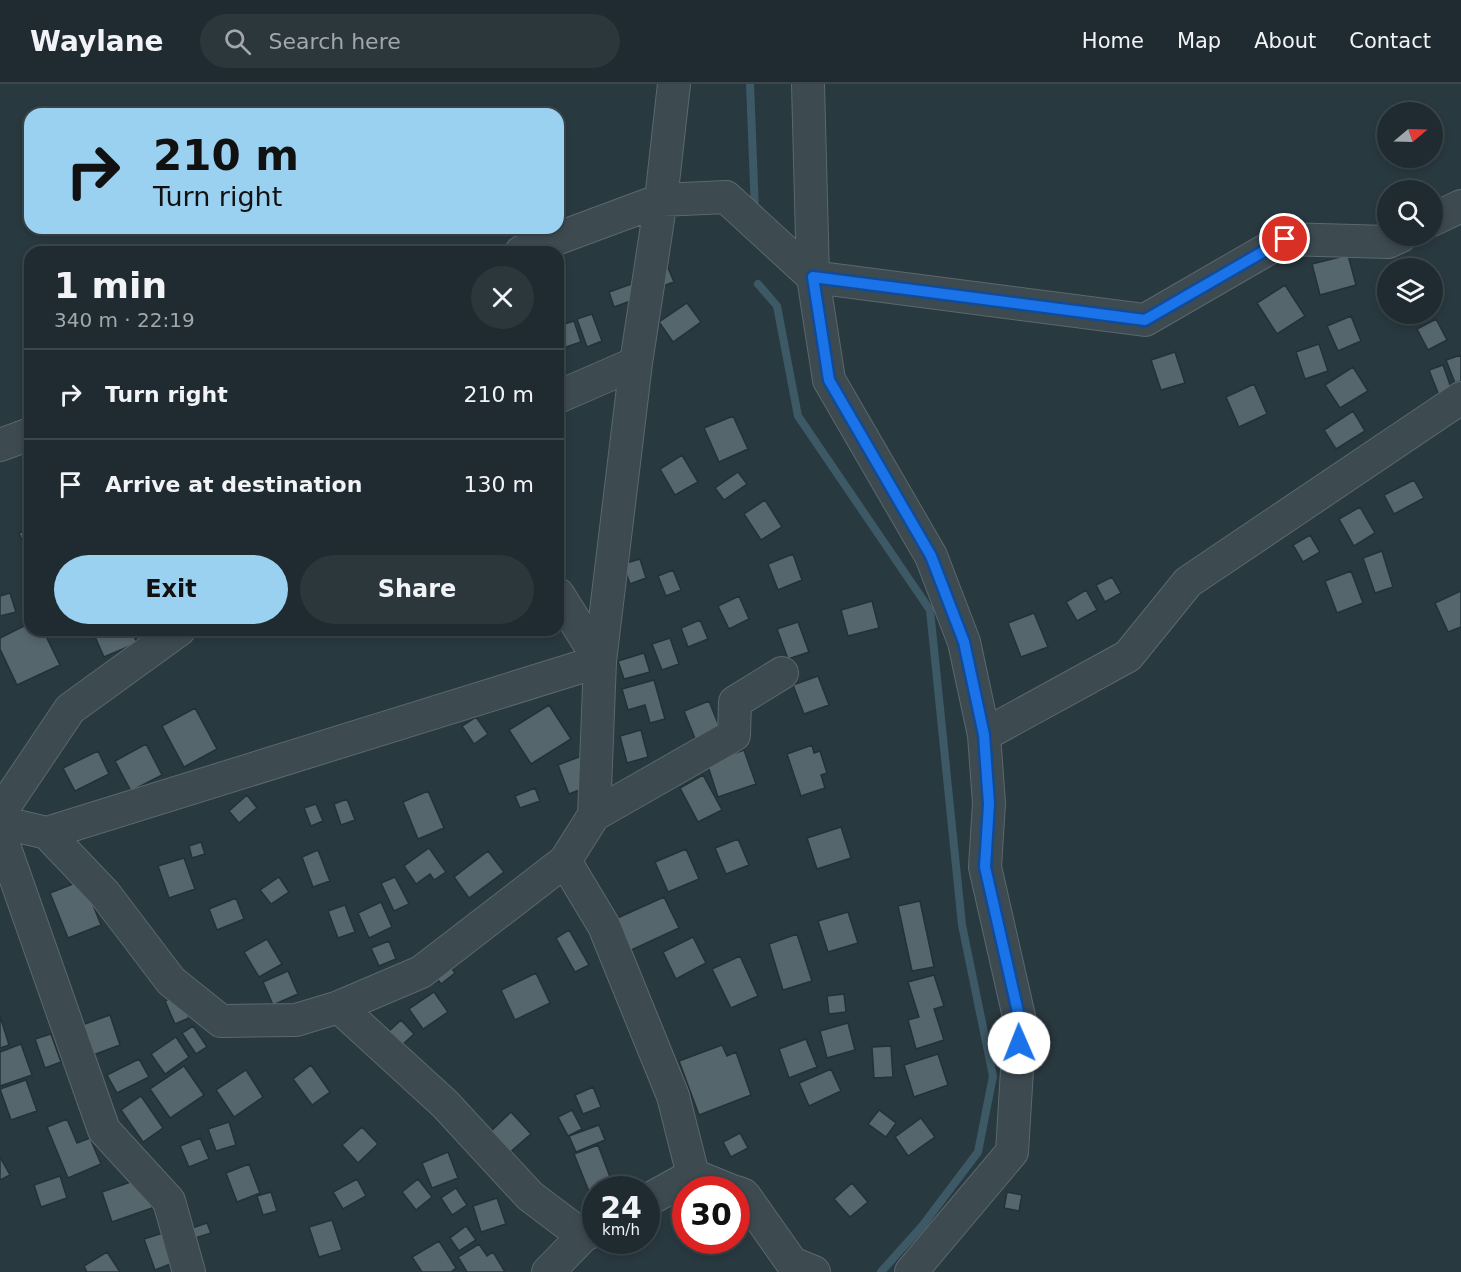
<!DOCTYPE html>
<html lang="en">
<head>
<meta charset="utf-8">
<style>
	:root { --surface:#1f2b30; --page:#2c373c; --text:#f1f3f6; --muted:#a1a7ab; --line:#3c474c; --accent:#9ad1f0 }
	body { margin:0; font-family:"DejaVu Sans",sans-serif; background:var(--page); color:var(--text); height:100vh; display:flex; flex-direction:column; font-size:22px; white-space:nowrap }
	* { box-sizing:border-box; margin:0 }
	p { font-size:20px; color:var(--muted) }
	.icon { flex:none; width:33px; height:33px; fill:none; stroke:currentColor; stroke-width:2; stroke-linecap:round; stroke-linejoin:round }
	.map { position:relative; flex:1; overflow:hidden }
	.side { position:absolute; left:24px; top:162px; width:540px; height:390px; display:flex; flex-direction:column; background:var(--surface); border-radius:18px; box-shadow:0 3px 9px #0003,0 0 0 2px var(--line) }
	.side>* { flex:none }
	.guide { position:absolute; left:24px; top:24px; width:540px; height:126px; border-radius:18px; box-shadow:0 3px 9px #0003,0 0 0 2px var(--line); background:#9ad1f0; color:#111; overflow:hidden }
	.needle { width:39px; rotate:71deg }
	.controls { position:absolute; left:1377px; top:18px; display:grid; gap:12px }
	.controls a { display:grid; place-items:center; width:66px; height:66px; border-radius:50%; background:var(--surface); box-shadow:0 3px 9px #0003,0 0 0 2px var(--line); font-size:30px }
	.speed { position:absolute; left:582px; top:1092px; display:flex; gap:12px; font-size:30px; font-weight:700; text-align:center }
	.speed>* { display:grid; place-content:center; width:78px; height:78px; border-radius:50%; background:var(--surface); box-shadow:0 3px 9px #0003,0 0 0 2px var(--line); line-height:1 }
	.speed small { font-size:15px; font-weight:400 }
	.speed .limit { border:9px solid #d22; background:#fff; color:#111 }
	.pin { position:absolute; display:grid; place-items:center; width:51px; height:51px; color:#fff; margin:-26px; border:3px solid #fff; border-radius:50%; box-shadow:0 2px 6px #0007 }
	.me { position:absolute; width:66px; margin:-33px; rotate:359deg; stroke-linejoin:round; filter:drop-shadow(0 0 4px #0008) }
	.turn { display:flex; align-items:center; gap:21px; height:126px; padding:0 30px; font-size:27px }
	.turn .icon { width:78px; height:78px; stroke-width:2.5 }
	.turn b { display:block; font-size:42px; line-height:51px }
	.round { display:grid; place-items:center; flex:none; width:63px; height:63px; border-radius:32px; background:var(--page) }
	.headline { display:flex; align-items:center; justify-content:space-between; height:102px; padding:0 30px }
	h1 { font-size:36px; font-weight:600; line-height:45px }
	.action { display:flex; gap:12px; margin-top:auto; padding:12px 30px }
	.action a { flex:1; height:69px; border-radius:36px; background:var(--accent); color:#111; font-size:24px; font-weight:600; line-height:69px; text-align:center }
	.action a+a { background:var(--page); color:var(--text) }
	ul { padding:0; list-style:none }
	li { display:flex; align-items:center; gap:18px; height:90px; padding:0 30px; border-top:2px solid var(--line) }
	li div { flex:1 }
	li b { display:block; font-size:22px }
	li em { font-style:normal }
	header { display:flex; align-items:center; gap:36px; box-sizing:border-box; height:84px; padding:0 30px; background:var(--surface); border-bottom:2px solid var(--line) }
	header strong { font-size:28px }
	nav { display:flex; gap:33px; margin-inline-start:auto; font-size:21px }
	.search { width:420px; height:54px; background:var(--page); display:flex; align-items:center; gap:15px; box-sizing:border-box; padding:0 21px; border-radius:33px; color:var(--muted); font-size:22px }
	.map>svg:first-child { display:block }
</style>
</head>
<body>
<header>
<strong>Waylane</strong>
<div class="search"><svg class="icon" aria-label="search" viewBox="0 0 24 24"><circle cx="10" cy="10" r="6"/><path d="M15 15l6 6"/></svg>Search here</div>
<nav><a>Home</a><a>Map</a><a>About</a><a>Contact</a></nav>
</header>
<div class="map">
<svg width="1461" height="1188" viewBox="0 0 1461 1188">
	<rect width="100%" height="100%" fill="#293940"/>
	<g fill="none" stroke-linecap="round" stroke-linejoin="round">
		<path stroke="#3e5966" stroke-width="8" d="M750,0L755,127
			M758,200L777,222L798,332L930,526L962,841L993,992L978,1068L923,1141L881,1188"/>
	</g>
	<path fill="#55666d" stroke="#243138" stroke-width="1.5" d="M1348,171L1356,201L1320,211L1312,180Z
		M666,179L674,198L660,203Z
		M634,199L639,214L614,223L609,208Z
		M1285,201L1305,232L1277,250L1257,219Z
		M687,219L701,238L673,258L659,238Z
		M592,230L602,257L587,263L577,235Z
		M1351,232L1361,257L1338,267L1327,242Z
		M1436,235L1447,256L1428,266L1417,245Z
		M574,237L581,258L560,265L558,258V242Z
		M1319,260L1328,287L1305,295L1296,268Z
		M1175,268L1185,299L1161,306L1151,276Z
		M1461,271V297L1455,299L1446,276Z
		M1443,281L1453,309L1440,314L1429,286Z
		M1353,283L1368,307L1340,324L1325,301Z
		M1254,300L1267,330L1239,343L1226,313Z
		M1353,327L1365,347L1336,365L1324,346Z
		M733,332L748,365L719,378L704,344Z
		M682,371L698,398L675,411L660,385Z
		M738,388L747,400L724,416L715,404Z
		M1414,396L1424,414L1394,430L1384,411Z
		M765,416L782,443L761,456L744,430Z
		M1360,423L1375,449L1354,462L1339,435Z
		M30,445V476L19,449Z
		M1310,451L1320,468L1303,478L1293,461Z
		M1382,467L1393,503L1375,509L1363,474Z
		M793,470L802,496L778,506L768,480Z
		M640,475L646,494L630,500L623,480Z
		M673,486L681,506L666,512L658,492Z
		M1351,487L1363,519L1337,529L1325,497Z
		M1112,493L1121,509L1105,518L1096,501Z
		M1086,506L1097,526L1077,537L1066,518Z
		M1461,507V543L1448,548L1435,519Z
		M10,509L16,528L0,532V512Z
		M739,512L749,535L729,545L718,522Z
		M872,517L879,544L848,552L841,526Z
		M1034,529L1048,563L1021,573L1008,539Z
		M700,536L708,555L688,563L681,544Z
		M798,538L809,568L788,575L777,545Z
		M30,539V546H43L60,581L17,601L0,565V554Z
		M92,546H131L137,559L104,573Z
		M670,554L679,580L662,586L652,560Z
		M644,569L650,588L624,595L618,577Z
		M818,592L829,621L804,630L793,601Z
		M654,596L665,635L650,639L645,621L628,626L622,605Z
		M709,617L723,652L698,662L684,627Z
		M549,621L571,655L531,680L509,646Z
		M195,624L217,665L184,683L162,642Z
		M476,633L488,650L474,660L462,642Z
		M641,646L648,673L627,679L620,652Z
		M146,660L162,691L131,707L115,677Z
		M812,661L814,669L820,667L827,689L821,691L825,704L801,712L787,670Z
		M744,666L756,700L718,713L707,679Z
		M98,667L109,690L75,707L63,684Z
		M584,671L595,700L569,710L558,681Z
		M703,691L722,726L698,738L680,704Z
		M535,704L540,717L520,724L515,712Z
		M428,707L444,744L418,755L403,718Z
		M247,711L257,724L239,739L229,727Z
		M347,715L355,736L341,741L334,720Z
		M316,720L323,737L311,742L304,724Z
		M841,743L851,774L817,785L807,754Z
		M738,755L749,781L726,790L715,764Z
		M201,758L205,770L192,774L189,762Z
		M429,764L446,788L434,796L430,790L416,800L404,782Z
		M686,765L699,795L668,808L655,778Z
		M318,766L330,797L313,803L302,773Z
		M488,767L504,788L469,814L454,793Z
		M184,774L195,805L169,814L158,782Z
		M279,793L289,808L271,820L260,806Z
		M395,793L409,820L394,827L381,799Z
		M83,796L101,841L68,854L50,809Z
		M664,813L679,844L627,868L613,836Z
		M236,814L244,835L217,846L209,825Z
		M920,817L934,883L912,887L898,822Z
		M381,818L392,843L369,854L358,829Z
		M345,821L355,848L338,854L328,827Z
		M848,828L858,859L828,868L818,837Z
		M569,846L589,881L575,888L556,854Z
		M797,850L812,897L783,906L769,860Z
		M693,853L706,879L676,895L663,868Z
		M267,855L282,880L259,893L244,868Z
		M389,857L396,875L379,882L371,864Z
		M740,872L758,912L731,924L712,885Z
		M447,877L455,889L441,900L432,888Z
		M288,887L298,910L273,921L263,898Z
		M536,889L550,919L515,936L501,906Z
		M934,891L944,922L934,925L944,956L916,965L908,936L919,933L908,898Z
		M434,908L448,928L423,945L409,925Z
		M178,910L189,934L175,940L165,917Z
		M844,910L846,928L829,930L827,912Z
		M110,931L120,961L93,971L82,941Z
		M0,932L9,961L0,964Z
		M401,936L414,950L400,963L387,949Z
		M848,939L855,966L827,974L820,947Z
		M193,942L207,963L196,970L182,949Z
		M51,950L61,978L45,984L35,955Z
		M176,953L189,973L165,990L151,970Z
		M806,955L817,983L789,994L779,965Z
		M21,960L32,991L0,1002V968Z
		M722,961L727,972L736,968L751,1011L699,1031L679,977Z
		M891,962L893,993L874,994L872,963Z
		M938,970L948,1001L914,1013L904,981Z
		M139,975L149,993L117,1009L107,991Z
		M311,981L330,1008L312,1021L293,995Z
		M184,982L204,1011L170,1034L150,1005Z
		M831,985L841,1007L809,1022L799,999Z
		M246,986L263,1013L234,1033L216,1006Z
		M26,996L37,1027L11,1036L0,1005Z
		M593,1003L601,1023L583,1030L575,1011Z
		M141,1012L163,1044L143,1058L121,1026Z
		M572,1026L582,1045L568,1052L558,1033Z
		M879,1026L896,1039L886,1053L868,1040Z
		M511,1028L531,1050L508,1070L489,1049Z
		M921,1034L935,1053L908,1072L895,1053Z
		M67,1035L77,1059L90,1054L101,1080L68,1094L47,1043Z
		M229,1038L236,1061L216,1067L208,1045Z
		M599,1041L605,1056L576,1068L569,1052Z
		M362,1043L378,1060L358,1079L342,1061Z
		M740,1049L748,1064L731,1073L723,1058Z
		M200,1054L209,1075L189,1083L180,1062Z
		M598,1061L613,1101L602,1106H596V1108L590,1110L574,1070Z
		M448,1068L458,1094L432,1104L422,1079Z
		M0,1073L10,1091L0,1096Z
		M249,1080L260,1109L237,1118L226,1089Z
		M60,1092L67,1114L41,1123L34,1101Z
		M142,1094L152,1124L112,1138L102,1108Z
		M357,1095L366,1112L343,1125L333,1108Z
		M418,1095L432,1113L416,1126L402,1108Z
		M852,1099L868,1118L850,1133L834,1115Z
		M456,1104L467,1121L452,1131L441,1114Z
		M271,1108L277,1127L263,1131L257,1112Z
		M1007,1108L1022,1111L1019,1127L1004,1124Z
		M497,1114L506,1140L481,1148L473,1122Z
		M332,1136L342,1166L319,1173L309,1143Z
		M207,1139L211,1149L192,1155L189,1145Z
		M466,1142L476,1156L459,1167L450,1154Z
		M163,1149L173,1179L155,1186L144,1155Z
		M439,1157L456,1184L451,1188H422L412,1173Z
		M479,1160L487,1172L493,1168L505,1188H467L458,1173Z
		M107,1168L120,1188H87L84,1182Z"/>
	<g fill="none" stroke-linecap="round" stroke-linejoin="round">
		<defs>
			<path id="minor" d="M808,0L813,193L829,296L931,472L964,558L984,651L989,719L985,783L1020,937L1012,1068L911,1188
				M1432,136L1461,122
				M521,168L661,116L726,113L813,193L1145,236L1285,155L1388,158L1401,152
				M558,313L636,279L661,116L674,0
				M0,361L30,350
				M984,651L1128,572L1188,498L1461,314
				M0,729L70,625L179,546
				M594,731L734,651L735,618L782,589
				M0,738L47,749L105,810L171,897L221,937L296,936L339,923L445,1020L530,1112L583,1152
				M47,749L600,577L558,510
				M0,750L104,1046L169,1117L189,1188
				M565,777L594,731L600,577L636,279
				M339,923L421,888L565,777L604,842L673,1012L693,1091
				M736,1108L744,1111L792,1179L814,1188
				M646,1117L693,1091L730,1106
				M548,1188L583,1152L596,1145"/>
		</defs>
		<use href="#minor" stroke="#5b686e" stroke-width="34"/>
		<use href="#minor" stroke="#3d4a50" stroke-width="32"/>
	</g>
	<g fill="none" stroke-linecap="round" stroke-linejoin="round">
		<defs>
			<path id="route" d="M1019,959L1020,937L985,783L989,720L984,651L964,558L931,472L829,296L813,193L1145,236L1285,155"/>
		</defs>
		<use href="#route" stroke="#114b97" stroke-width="15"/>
		<use href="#route" stroke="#1a73e8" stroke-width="10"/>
	</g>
</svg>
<div class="controls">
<a><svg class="needle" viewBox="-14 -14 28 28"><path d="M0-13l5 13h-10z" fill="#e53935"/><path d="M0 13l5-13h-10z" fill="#a1a7ab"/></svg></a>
<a><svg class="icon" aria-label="search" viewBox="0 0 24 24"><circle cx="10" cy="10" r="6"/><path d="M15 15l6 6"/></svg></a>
<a><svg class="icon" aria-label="layers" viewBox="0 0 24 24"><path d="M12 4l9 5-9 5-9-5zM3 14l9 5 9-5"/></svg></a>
</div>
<div class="speed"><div>24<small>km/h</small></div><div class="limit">30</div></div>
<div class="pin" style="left:1285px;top:155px;background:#d93025"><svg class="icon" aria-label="arrive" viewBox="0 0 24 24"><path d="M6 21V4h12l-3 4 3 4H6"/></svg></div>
<svg class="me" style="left:1019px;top:959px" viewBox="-20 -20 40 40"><circle r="19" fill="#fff"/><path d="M0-13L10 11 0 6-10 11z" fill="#1a73e8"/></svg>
<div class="guide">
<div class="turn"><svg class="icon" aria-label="right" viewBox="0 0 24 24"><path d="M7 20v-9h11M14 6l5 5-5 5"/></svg><div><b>210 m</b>Turn right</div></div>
</div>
<section class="side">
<div class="headline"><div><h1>1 min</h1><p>340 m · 22:19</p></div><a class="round"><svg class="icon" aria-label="close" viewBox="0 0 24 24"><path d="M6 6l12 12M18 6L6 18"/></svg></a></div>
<ul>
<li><svg class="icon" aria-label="right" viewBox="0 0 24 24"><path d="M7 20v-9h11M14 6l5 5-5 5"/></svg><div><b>Turn right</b></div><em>210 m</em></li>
<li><svg class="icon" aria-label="arrive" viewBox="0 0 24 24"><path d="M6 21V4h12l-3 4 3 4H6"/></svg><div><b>Arrive at destination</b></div><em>130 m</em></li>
</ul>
<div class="action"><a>Exit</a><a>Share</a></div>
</section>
</div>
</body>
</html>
